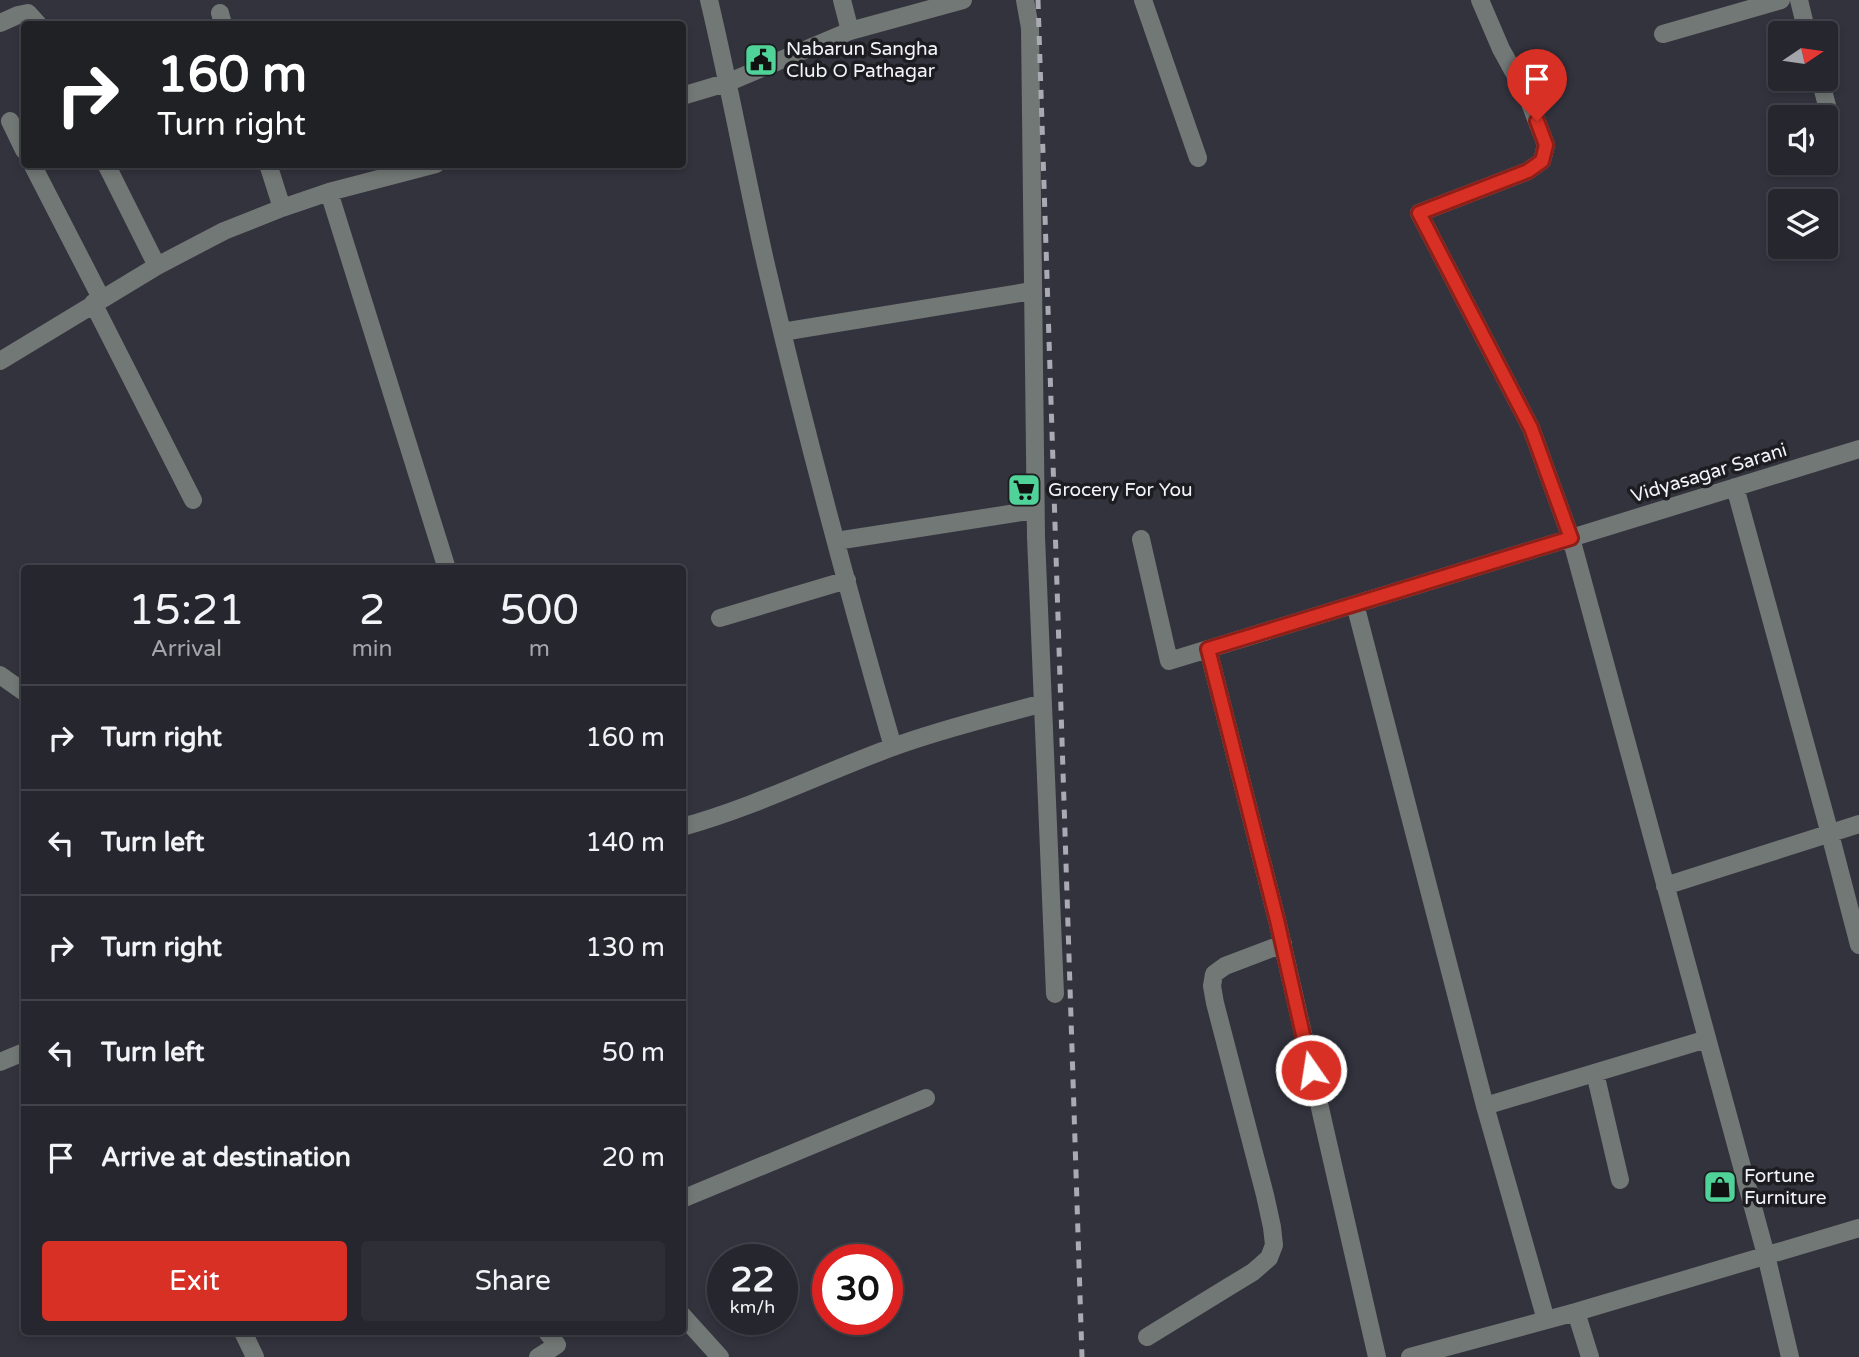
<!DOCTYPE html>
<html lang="en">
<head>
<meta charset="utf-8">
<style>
	:root { --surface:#26262e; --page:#2e2e36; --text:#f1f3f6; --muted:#a4a5aa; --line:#42434a; --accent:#d93025 }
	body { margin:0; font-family:"Varela Round",sans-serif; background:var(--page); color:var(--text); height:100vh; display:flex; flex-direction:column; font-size:26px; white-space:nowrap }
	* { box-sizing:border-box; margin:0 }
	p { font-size:23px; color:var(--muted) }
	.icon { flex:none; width:38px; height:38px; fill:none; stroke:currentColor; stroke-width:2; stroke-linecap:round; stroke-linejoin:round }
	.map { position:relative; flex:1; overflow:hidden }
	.side { position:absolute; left:21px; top:565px; width:665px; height:770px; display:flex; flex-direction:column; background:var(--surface); border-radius:7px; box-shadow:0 4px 10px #0003,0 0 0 2px var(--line) }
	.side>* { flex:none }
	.hud { position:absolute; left:21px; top:21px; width:665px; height:147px; border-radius:7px; box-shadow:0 4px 10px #0003,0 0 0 2px var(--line); background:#202124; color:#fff; overflow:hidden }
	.needle { width:46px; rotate:77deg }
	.controls { position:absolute; left:1768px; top:21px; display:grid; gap:14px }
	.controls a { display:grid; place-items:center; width:70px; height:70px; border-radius:7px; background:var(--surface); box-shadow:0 4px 10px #0003,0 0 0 2px var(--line); font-size:35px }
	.speed { position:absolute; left:707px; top:1244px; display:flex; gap:14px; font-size:35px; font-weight:700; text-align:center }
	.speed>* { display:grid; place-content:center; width:91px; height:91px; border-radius:50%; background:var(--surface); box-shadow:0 4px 10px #0003,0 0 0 2px var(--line); line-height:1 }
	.speed small { font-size:18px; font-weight:400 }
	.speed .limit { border:10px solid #d22; background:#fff; color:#111 }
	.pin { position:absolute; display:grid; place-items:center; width:60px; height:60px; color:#fff; margin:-72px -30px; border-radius:50% 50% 50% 0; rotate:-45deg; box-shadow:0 0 7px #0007 }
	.pin .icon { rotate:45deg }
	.me { position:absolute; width:77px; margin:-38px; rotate:347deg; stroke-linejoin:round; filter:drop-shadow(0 0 5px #0008) }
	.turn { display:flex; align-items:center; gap:24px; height:147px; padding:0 21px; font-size:32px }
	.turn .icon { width:91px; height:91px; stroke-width:2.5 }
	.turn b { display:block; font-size:49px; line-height:60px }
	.eta { display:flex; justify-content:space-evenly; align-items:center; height:119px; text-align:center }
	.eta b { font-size:42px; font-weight:600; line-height:49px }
	.cta { display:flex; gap:14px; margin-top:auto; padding:14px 21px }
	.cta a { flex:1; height:80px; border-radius:7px; background:var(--accent); color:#fff; font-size:28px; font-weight:600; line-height:80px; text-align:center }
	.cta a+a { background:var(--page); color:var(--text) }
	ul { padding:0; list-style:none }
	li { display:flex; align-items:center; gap:21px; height:105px; padding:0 21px; border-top:2px solid var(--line) }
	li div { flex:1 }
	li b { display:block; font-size:26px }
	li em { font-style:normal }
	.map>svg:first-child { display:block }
</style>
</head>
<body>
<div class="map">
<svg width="1859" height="1357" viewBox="0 0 1859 1357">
	<rect width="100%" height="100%" fill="#33333e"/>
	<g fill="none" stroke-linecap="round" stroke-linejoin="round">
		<path stroke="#727875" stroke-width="18" d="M709,0C730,88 746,177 766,265C804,427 847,588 893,747
			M842,0L850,31
			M1025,0L1030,28L1036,537L1055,994
			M1143,0L1198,158
			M1480,0L1501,49L1528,98L1546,145L1542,161L1528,171L1419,213L1531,428L1571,538L1766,1255L1790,1357
			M1799,0L1807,33
			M220,13L223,24
			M0,23L18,15L28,13L38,24
			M1663,34L1781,0
			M1820,79L1830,117
			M682,96L729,82L850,31L963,0
			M10,121L24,150
			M32,164L101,298
			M106,164L157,266
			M268,164L282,208
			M329,192L447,569
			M93,303L193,500
			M782,332L1032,291
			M0,361L157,266L224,231L282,208L329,192L436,164
			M1735,487L1830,834L1859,945
			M1141,539L1169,661L1571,538L1859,449
			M836,541L1035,510
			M1355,604L1485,1106L1546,1320
			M720,618L847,580
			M1208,649L1277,920L1377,1357
			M0,675L24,692
			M682,827C755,807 822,773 893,747C942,729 993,717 1043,703
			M1665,886L1859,824
			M0,1062L24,1052
			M1595,1073L1620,1180
			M1485,1106L1707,1039
			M682,1199L926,1098
			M1576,1312L1590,1357
			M682,1315L720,1357
			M243,1332L255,1357
			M1147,1337L1230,1286L1253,1272L1269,1258L1274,1245L1272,1227L1265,1195L1215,1003L1212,986L1214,974L1225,966L1283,944
			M538,1357L557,1345L547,1332
			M1410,1357L1576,1312L1859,1228"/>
		<path stroke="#aaaab3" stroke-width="5" stroke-dasharray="9 9" stroke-linecap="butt" d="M1038,0L1082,1357"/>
	</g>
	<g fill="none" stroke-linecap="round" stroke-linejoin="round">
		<defs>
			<path id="route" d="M1311,1070L1277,920L1208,649L1571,538L1531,428L1419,213L1528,171L1542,161L1546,145L1537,121"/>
		</defs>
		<use href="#route" stroke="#8d1f18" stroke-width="18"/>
		<use href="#route" stroke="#d93025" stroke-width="12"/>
	</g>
	<defs>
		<symbol id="civic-square" viewBox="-11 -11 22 22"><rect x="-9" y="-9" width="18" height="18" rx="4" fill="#50d398" stroke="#1c1c21"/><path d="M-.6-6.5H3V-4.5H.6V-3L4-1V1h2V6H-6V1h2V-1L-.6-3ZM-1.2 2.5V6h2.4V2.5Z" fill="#111"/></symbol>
		<symbol id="supermarket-square" viewBox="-11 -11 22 22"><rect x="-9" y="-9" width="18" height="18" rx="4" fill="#50d398" stroke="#1c1c21"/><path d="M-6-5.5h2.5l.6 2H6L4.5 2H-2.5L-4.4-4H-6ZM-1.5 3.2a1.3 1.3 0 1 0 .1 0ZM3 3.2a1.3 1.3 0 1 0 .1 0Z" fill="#111"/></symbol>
		<symbol id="shop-square" viewBox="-11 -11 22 22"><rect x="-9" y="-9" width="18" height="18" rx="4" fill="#50d398" stroke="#1c1c21"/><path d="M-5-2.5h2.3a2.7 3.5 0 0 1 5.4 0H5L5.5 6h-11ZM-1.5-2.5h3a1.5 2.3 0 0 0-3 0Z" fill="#111"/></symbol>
	</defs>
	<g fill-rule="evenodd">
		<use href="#civic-square" x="742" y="41" width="38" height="38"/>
		<use href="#supermarket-square" x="1005" y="471" width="38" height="38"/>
		<use href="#shop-square" x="1701" y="1168" width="38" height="38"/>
	</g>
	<g text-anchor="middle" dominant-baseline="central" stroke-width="7" stroke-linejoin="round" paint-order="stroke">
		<g font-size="19" fill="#f3f3fb" stroke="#1c1c21" text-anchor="start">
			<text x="786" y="49">Nabarun Sangha<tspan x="786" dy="22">Club O Pathagar</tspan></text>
			<text x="1048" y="490">Grocery For You</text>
			<text x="1744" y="1176">Fortune<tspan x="1744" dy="22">Furniture</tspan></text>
		</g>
		<g font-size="19" fill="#f3f3fb" stroke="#1c1c21">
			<text transform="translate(1709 473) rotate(-17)">Vidyasagar Sarani</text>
		</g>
	</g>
</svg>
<div class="controls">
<a><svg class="needle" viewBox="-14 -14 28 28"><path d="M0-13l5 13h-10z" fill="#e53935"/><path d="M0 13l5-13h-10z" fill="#a4a5aa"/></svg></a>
<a><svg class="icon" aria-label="sound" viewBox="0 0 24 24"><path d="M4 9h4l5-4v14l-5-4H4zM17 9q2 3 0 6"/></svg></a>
<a><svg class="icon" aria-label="layers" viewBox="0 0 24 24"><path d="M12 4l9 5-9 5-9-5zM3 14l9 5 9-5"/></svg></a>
</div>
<div class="speed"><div>22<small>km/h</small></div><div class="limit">30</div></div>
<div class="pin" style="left:1537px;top:121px;background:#d93025"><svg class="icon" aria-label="arrive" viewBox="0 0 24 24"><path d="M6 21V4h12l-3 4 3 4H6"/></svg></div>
<svg class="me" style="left:1311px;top:1070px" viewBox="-20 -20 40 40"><circle r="17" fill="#d93025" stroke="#fff" stroke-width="3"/><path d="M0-11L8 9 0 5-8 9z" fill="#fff"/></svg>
<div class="hud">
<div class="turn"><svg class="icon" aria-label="right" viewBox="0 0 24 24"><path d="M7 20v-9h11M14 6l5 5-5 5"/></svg><div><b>160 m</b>Turn right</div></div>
</div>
<section class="side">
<div class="eta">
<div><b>15:21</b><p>Arrival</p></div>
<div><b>2</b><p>min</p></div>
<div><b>500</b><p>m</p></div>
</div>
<ul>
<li><svg class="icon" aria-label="right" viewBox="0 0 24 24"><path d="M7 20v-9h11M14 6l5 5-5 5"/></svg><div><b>Turn right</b></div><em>160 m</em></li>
<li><svg class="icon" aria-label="left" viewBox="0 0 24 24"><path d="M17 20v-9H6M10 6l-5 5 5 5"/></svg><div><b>Turn left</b></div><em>140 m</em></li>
<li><svg class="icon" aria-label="right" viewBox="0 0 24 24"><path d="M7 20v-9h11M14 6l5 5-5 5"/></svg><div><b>Turn right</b></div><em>130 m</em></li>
<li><svg class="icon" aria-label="left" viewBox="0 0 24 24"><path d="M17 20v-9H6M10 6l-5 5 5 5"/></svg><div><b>Turn left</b></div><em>50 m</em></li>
<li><svg class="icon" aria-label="arrive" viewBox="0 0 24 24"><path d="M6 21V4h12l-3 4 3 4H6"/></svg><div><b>Arrive at destination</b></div><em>20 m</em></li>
</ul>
<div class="cta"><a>Exit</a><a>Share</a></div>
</section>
</div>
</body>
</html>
